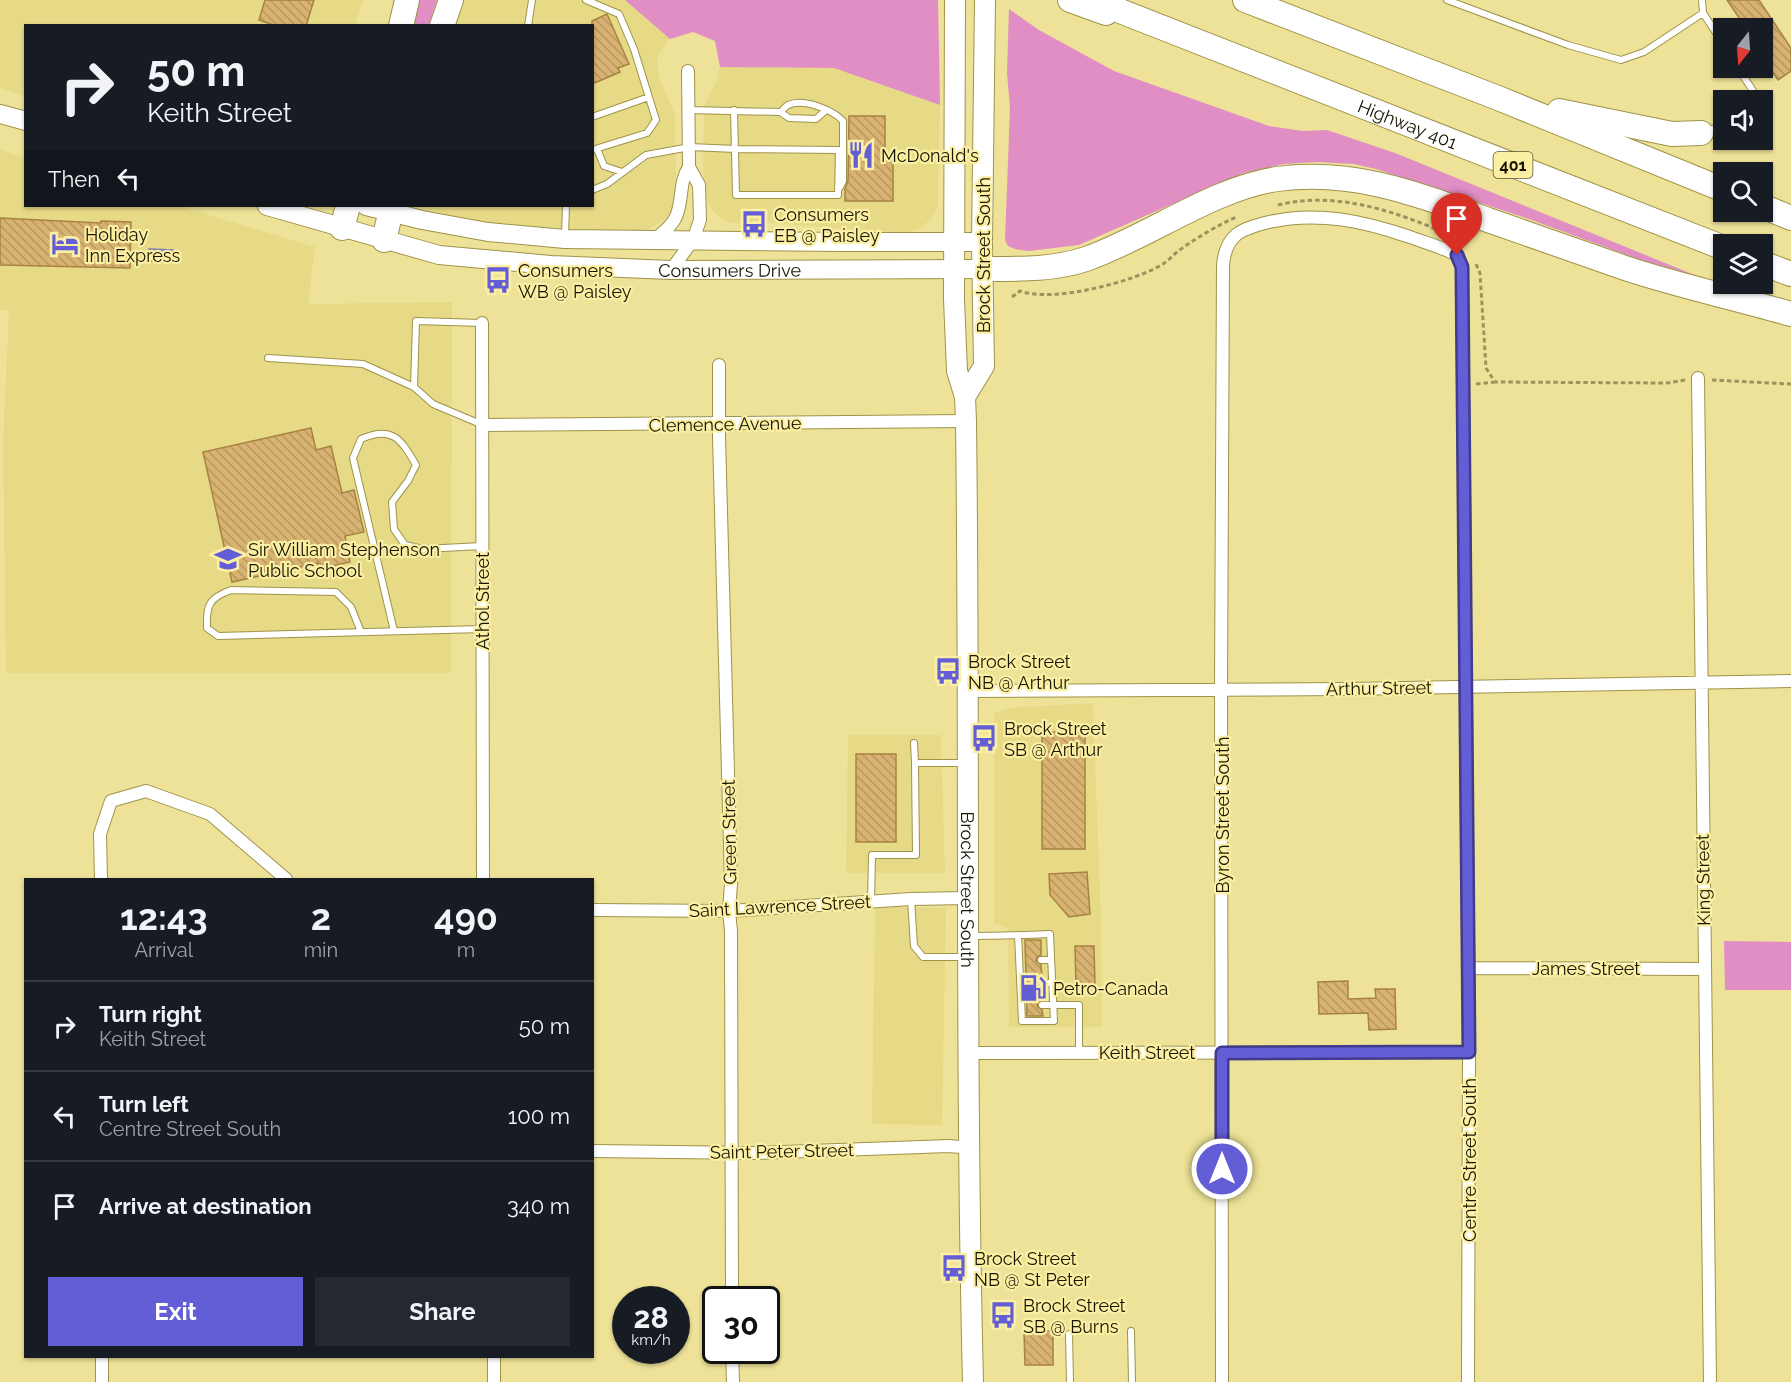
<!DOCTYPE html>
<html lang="en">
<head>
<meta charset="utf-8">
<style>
	:root { --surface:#171b24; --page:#242831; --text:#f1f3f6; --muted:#9ea1a6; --line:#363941; --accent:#635dd6 }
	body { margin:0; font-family:Raleway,sans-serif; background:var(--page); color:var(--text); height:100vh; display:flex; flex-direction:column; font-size:22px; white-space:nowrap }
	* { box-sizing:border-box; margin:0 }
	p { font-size:20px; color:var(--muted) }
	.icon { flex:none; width:33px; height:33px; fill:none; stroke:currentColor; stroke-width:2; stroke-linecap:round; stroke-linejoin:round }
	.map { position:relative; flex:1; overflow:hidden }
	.drawer { position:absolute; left:24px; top:878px; width:570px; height:480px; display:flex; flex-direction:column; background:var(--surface); border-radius:0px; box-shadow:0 2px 4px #0004 }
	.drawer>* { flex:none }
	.hud { position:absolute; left:24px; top:24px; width:570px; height:183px; border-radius:0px; box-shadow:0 2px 4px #0004; background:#171b24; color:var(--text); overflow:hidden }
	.needle { width:39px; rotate:197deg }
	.controls { position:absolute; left:1713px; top:18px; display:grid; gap:12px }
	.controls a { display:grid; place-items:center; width:60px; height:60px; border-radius:0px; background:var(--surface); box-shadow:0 2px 4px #0004; font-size:30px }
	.speed { position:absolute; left:612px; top:1286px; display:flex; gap:12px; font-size:30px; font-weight:700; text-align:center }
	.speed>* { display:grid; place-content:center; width:78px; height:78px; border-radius:50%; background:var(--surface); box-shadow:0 2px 4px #0004; line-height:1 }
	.speed small { font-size:15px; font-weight:400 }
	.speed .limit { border:3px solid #111; border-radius:9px; background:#fff; color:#111 }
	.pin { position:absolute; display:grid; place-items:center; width:51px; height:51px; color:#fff; margin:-62px -26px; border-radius:50% 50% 50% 0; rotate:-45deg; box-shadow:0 0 6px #0007 }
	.pin .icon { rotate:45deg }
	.me { position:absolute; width:66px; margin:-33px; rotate:0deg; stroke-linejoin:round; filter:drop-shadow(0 0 4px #0008) }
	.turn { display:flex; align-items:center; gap:21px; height:126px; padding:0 24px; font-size:27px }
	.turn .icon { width:78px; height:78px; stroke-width:2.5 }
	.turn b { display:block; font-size:42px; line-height:51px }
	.then { display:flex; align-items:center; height:57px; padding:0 24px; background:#0003; gap:12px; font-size:22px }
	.eta { display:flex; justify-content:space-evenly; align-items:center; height:102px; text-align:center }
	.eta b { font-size:36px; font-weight:700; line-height:42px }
	.button { display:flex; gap:12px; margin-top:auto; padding:12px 24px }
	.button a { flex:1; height:69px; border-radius:0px; background:var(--accent); color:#fff; font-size:24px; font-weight:700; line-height:69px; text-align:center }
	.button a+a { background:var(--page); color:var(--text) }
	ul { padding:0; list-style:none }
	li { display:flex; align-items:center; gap:18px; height:90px; padding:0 24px; border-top:2px solid var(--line) }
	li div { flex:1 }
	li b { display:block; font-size:22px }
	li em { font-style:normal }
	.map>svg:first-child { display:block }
</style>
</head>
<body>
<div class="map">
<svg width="1791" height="1382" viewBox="0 0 1791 1382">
	<defs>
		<pattern id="water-rules" width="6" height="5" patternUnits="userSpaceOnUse" patternTransform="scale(1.5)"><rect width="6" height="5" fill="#a0a4fd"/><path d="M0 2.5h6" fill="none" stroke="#898cd7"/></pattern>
		<pattern id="building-back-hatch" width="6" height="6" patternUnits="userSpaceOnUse" patternTransform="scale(1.5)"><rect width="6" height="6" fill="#d8b270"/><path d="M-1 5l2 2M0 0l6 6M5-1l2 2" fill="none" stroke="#b9985f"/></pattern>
	</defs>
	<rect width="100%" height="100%" fill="#ede297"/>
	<path fill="#e7da87" d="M0,0H363L355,25L26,26L25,96L0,88Z
		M459,0H625L670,39L657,57L659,77L675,115L676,198L672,210L665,220L647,230L584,232L490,224L436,216L415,206H592V26L451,25Z
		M720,67L834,68L940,105L938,205L932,218L920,229L909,232L870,231L771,223H728L715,213L706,200L703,168L704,106L717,80Z
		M0,150L25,158L26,206H179L315,247L308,304L452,302L451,673H6L3,441L9,310H0Z
		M1093,703L1101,922L1102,1027H1009L1008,928L994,923V713L1009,708Z
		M848,735H941L945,873H846Z
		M875,907L946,908L942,1125L872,1124Z"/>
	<path fill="#e08ec4" d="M417,0H437L429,25L410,26Z
		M625,0H938L940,105L834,68L720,67L715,41L693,32L670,39Z
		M1009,9L1039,30L1114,71L1269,126L1303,131L1327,130L1395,153L1697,276L1641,260L1523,217L1376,169L1354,164L1316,162L1284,164L1243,173L1079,245L1029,251L1015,249L1008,246L1005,240L1010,108L1007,73Z
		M1724,941L1791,942V990H1725Z"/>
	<path fill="url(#water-rules)" stroke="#7879b1" stroke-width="1.5" d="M149,249L173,250L176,256L173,262L146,261V255Z"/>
	<path fill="url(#building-back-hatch)" stroke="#a78341" stroke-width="1.5" d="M265,0H314L306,26H276L259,20Z
		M1727,0H1759L1791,48V71L1778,80L1762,57V28H1746Z
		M607,14L629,64L618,68L620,72L592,84V21Z
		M849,116H885V160H893V201H845V189L848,181Z
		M0,218L101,223V221L131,222L130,268L0,265Z
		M311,428L316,450L331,446L342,493L354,490L364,532L345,536L350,562L319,569L318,563L232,582L203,452Z
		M1042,732H1085V849H1042Z
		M856,754H896V842H856Z
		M1087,872L1090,914L1069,917L1050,895L1049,874Z
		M1025,940H1041V955L1037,957L1036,961L1041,965L1042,978L1038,980L1037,984L1042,988V1000L1038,1002L1037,1006L1042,1010L1043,1016H1027Z
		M1075,946H1094L1095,987L1076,988Z
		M1348,981V999L1376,998L1375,989H1395L1396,1029L1369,1030L1368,1013L1319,1014L1318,982Z
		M1024,1331H1053V1365H1025Z"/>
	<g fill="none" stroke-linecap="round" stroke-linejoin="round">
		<defs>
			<path id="lane" d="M586,0L619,14L634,49L656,120L647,133L592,150
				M1447,0L1568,45L1621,60L1644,52L1703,13
				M1702,0L1703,13L1724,45
				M528,26L532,0
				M1738,68L1759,100
				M688,110L780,112L789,118L816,119L825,111
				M780,112C783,110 785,107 788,105C804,98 833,110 843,121V181L840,187
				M592,117L649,97
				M1704,132L1724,125
				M597,149L604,166L622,172
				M592,190L607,184L646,155L690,147L736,149L839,150L838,195H736L734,110
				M565,235L566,206
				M268,358L363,364L414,387L433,404L483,425
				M414,387L416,321L482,323
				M394,631L353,458L361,439C392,425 401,439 416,465L408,481L392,502L394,529L405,545L423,549L482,546
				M361,632L351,607L336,592L231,590C209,598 206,605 207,628L218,636L482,629
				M914,743L915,763
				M911,899L914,946L923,957H965
				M871,901L872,855H916L915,763H966
				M971,936C997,936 1024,935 1050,934L1054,1021H1022L1018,935
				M1041,960H1051
				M1042,983H1052
				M1042,1005H1079V1052
				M1131,1331L1132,1382
				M1069,1334L1070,1382"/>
			<path id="street" d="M654,240C662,233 674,225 677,214C683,198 679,182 689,167
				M671,270L693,240L700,220L699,185L689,167L688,71
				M482,323L483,879
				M719,365V437L731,884L729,911L731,931L732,1299
				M1698,378L1710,1382
				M483,425L966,421
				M966,691L1348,689L1791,681
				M101,879L100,834L111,801L146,791L210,814L286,879
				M592,910L729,911L911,899L967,898
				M1468,968L1704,969
				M969,1053L1469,1052
				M592,1151L755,1153L949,1146L971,1148
				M732,1350L733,1382
				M494,1356V1382
				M102,1382V1356
				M1222,1382L1221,689L1223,265C1226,234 1241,229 1269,222C1318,211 1363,221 1410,237C1426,243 1442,247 1457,255L1462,267L1469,1052L1468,1382"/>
			<g id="secondary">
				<path d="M0,114L26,121"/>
				<path id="s1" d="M267,206L439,255L551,265L671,270L982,269"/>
				<path d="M366,206L422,220L488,232L565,239L843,242H982"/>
			</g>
			<g id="primary">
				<path id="s2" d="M955,0L954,299L957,371L965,397L966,421C970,741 965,1062 973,1382"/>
				<path d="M965,397L984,366L982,242L985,0"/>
			</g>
			<g id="highway">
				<path d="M1070,0L1106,13"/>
				<path id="s3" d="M1092,0L1724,248"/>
				<path d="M1245,0L1498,98L1724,190"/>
				<path d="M401,26L407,0"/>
				<path d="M442,26L451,0"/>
				<path d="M1559,111L1672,134L1701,133"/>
				<path d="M1762,206L1791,218"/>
				<path d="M342,228L348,206"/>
				<path d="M384,240L392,206"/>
				<path d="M1762,263L1791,274"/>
				<path d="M982,269C1017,269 1053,270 1086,259C1148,237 1214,188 1277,179C1355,169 1417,194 1488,220C1534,236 1579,252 1625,268C1679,286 1736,298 1791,314"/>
			</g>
		</defs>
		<use href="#lane" stroke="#9e934a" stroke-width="8"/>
		<use href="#street" stroke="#9e934a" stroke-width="14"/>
		<use href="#secondary" stroke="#9e934a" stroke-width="20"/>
		<use href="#primary" stroke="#9e934a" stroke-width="22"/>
		<use href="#highway" stroke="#9e934a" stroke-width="26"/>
		<path stroke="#9c945e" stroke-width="3" stroke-dasharray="4.5 3" stroke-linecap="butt" d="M1278,205C1333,191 1392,210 1443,232
			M1476,264L1480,273L1486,368L1495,382L1667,383L1685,380
			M1012,297L1020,291C1052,303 1134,282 1163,264C1168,261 1172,256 1177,252C1191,241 1221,223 1237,217
			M1712,380L1791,384
			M1476,384L1495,382"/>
		<use href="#lane" stroke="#fff" stroke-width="6"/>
		<use href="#street" stroke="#fff" stroke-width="12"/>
		<use href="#secondary" stroke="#fff" stroke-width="18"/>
		<use href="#primary" stroke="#fff" stroke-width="20"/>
		<use href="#highway" stroke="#fff" stroke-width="24"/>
	</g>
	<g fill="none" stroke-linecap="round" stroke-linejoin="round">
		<defs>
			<path id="route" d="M1222,1169V1053L1469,1052L1462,267L1457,255"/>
		</defs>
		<use href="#route" stroke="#403c8b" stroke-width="15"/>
		<use href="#route" stroke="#635dd6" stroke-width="10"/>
	</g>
	<defs>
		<symbol id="restaurant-bare" viewBox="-9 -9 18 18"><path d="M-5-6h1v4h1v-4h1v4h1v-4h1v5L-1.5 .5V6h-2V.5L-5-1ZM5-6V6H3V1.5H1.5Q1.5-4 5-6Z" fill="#635dd6" stroke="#fbefa4" stroke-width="2.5" paint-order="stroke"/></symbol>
		<symbol id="bus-bare" viewBox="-9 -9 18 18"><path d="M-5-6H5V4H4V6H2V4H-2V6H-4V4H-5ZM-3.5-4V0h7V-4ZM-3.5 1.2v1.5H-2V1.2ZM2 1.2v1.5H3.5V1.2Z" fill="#635dd6" stroke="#fbefa4" stroke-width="2.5" paint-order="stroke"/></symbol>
		<symbol id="hotel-bare" viewBox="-9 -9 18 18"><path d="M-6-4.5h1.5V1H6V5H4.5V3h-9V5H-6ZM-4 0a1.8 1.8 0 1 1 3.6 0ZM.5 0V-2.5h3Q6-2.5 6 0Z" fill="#635dd6" stroke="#fbefa4" stroke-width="2.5" paint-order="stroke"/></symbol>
		<symbol id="school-bare" viewBox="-9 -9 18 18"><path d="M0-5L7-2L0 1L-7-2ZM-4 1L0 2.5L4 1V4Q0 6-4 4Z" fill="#635dd6" stroke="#fbefa4" stroke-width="2.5" paint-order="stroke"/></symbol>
		<symbol id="fuel-bare" viewBox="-9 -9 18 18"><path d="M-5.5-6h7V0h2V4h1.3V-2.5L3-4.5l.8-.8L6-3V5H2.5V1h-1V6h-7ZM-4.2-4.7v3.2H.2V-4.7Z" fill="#635dd6" stroke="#fbefa4" stroke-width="2.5" paint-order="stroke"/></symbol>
	</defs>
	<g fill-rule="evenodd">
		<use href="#restaurant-bare" x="842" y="136" width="38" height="38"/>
		<use href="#bus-bare" x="735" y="205" width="38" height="38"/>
		<use href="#hotel-bare" x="46" y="225" width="38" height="38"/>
		<use href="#bus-bare" x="479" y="261" width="38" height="38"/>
		<use href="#school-bare" x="209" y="540" width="38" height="38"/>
		<use href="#bus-bare" x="929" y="652" width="38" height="38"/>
		<use href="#bus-bare" x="965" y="719" width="38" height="38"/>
		<use href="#fuel-bare" x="1014" y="969" width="38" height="38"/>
		<use href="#bus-bare" x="935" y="1249" width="38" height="38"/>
		<use href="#bus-bare" x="984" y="1296" width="38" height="38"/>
	</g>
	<g text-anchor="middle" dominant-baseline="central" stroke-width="4.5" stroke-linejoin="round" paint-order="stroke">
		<rect fill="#fbefa4" stroke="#5d5631" stroke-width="1.5" x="1493.5" y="152" width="39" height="26" rx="4.5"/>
		<g font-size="16" font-weight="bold" fill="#191400">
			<text x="1513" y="165">401</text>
		</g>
		<g font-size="18" fill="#191400" stroke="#fbefa4">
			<text stroke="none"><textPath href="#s3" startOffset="339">Highway 401</textPath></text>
			<text transform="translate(983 255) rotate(-90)">Brock Street South</text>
			<text stroke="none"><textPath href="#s1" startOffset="470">Consumers Drive</textPath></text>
			<text transform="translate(725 424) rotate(-1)">Clemence Avenue</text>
			<text transform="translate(482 601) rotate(-90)">Athol Street</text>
			<text transform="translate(1379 688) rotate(-1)">Arthur Street</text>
			<text transform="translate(1222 815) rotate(-90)">Byron Street South</text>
			<text transform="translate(729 832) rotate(-91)">Green Street</text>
			<text transform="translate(1703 880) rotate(-91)">King Street</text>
			<text stroke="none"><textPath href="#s2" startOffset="891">Brock Street South</textPath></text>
			<text transform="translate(780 906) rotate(-3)">Saint Lawrence Street</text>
			<text x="1586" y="968">James Street</text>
			<text x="1147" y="1052">Keith Street</text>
			<text transform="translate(782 1151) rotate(-1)">Saint Peter Street</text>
			<text transform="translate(1469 1160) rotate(-90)">Centre Street South</text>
		</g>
		<g font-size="18" fill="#191400" stroke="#fbefa4" text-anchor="start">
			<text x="881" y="155">McDonald's</text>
			<text x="774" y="214">Consumers<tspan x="774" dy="21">EB @ Paisley</tspan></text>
			<text x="85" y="234">Holiday<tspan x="85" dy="21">Inn Express</tspan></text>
			<text x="518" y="270">Consumers<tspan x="518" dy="21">WB @ Paisley</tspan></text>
			<text x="248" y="549">Sir William Stephenson<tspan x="248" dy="21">Public School</tspan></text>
			<text x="968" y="661">Brock Street<tspan x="968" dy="21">NB @ Arthur</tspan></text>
			<text x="1004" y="728">Brock Street<tspan x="1004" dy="21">SB @ Arthur</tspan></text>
			<text x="1053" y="988">Petro-Canada</text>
			<text x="974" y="1258">Brock Street<tspan x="974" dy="21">NB @ St Peter</tspan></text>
			<text x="1023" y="1305">Brock Street<tspan x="1023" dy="21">SB @ Burns</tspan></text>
		</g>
	</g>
</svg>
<div class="controls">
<a><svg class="needle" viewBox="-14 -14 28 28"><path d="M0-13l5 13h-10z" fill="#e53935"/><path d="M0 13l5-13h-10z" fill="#9ea1a6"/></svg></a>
<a><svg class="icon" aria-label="sound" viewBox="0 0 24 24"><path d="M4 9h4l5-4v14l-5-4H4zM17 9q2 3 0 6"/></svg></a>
<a><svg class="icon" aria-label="search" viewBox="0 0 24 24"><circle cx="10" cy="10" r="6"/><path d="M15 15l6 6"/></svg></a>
<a><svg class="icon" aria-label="layers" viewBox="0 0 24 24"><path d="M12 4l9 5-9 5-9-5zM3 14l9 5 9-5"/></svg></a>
</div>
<div class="speed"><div>28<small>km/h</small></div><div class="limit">30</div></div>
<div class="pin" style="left:1457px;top:255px;background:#d93025"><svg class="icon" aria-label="arrive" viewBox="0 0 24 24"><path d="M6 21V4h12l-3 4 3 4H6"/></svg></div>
<svg class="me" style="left:1222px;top:1169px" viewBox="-20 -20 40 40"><circle r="17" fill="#635dd6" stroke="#fff" stroke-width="3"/><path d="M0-11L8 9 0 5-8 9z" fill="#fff"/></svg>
<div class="hud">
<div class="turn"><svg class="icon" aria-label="right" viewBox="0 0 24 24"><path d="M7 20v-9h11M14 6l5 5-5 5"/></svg><div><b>50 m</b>Keith Street</div></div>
<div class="then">Then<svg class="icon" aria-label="left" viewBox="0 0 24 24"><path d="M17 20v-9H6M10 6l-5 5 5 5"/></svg></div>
</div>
<section class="drawer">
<div class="eta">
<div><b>12:43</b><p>Arrival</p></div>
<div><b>2</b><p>min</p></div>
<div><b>490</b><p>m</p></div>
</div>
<ul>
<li><svg class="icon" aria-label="right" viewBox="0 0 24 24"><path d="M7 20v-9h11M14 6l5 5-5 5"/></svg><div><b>Turn right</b><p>Keith Street</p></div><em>50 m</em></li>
<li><svg class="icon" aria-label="left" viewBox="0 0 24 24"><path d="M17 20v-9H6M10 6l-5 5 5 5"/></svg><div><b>Turn left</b><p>Centre Street South</p></div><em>100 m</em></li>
<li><svg class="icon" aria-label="arrive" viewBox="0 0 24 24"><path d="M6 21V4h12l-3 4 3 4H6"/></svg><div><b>Arrive at destination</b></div><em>340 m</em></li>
</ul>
<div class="button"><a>Exit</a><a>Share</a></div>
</section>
</div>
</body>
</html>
